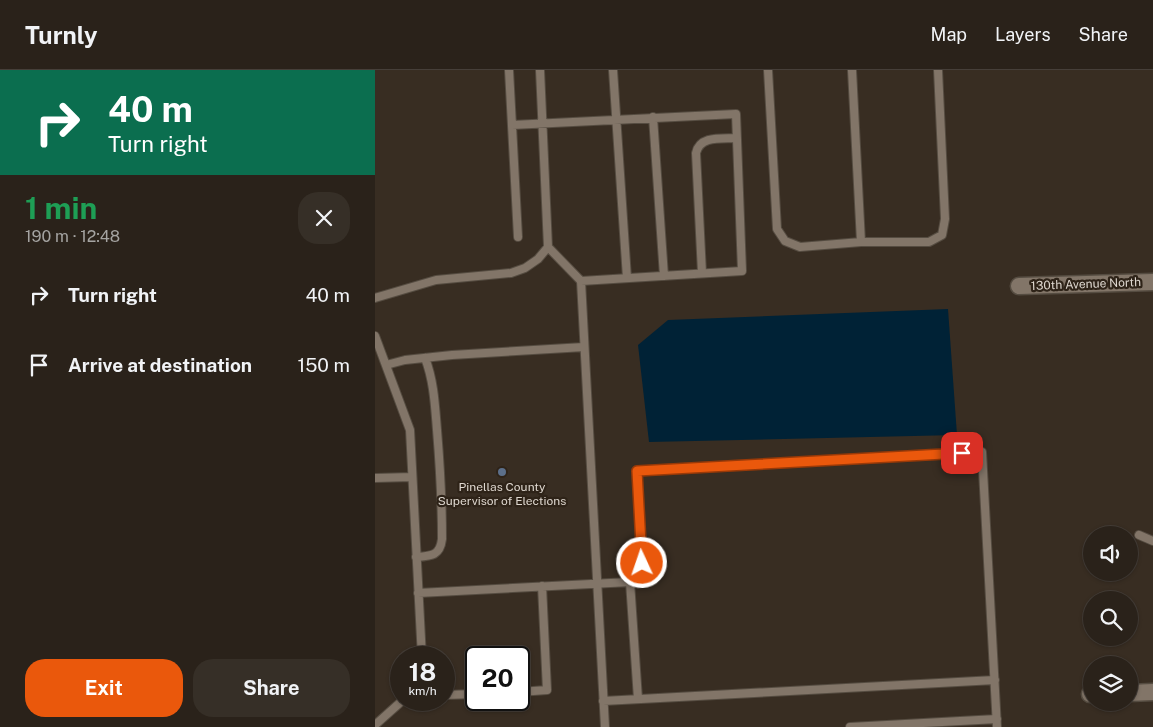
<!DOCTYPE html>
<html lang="en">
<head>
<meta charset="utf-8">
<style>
	:root { --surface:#2a221a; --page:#362f27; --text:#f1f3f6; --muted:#a5a4a2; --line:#463f39; --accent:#ea580c }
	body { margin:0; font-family:"Public Sans",sans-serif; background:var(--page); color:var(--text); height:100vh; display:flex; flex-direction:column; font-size:19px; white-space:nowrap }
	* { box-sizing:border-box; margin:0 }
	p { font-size:16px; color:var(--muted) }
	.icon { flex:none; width:28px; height:28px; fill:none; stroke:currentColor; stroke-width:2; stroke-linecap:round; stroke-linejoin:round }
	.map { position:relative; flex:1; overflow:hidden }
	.side { display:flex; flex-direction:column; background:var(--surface); width:375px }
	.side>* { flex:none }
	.guide { background:#0b6e4f; color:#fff; overflow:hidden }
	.controls { position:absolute; left:708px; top:456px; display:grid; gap:10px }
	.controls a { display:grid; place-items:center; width:55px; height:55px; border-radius:50%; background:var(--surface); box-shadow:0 1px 4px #0004,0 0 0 1px var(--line); font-size:25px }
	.speed { position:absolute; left:15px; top:576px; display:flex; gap:10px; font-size:25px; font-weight:700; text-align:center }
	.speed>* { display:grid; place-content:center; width:65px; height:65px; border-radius:50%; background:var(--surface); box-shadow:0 1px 4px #0004,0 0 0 1px var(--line); line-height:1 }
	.speed small { font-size:12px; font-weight:400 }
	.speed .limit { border:2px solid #111; border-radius:8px; background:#fff; color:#111 }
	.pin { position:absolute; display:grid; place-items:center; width:42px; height:42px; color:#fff; margin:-21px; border-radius:10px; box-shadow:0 2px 8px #0006 }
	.me { position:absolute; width:55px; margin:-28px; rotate:357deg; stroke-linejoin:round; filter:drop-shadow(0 0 4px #0008) }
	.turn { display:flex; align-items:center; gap:18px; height:105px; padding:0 25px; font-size:22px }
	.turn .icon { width:65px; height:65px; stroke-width:2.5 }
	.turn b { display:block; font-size:35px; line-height:42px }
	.round { display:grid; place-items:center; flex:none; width:52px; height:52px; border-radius:20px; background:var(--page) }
	.summary { display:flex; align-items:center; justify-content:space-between; height:85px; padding:0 25px }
	h1 { font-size:30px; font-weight:700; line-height:38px; color:#1e9e55 }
	.primary-button { display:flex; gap:10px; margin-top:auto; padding:10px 25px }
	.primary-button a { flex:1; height:58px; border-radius:20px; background:var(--accent); color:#fff; font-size:20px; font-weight:700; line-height:58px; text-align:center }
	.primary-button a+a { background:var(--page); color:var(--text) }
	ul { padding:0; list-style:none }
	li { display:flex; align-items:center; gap:15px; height:70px; padding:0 25px }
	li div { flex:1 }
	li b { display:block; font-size:19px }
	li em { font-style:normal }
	header { display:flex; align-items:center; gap:30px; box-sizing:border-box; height:70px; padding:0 25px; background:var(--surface); border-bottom:1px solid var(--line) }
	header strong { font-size:24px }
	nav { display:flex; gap:28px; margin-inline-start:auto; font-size:18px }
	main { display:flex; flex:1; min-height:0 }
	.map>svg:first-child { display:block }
</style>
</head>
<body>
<header>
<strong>Turnly</strong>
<nav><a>Map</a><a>Layers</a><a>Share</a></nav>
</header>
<main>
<section class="side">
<div class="guide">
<div class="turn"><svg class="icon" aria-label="right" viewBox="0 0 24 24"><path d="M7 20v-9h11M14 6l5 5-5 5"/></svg><div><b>40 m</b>Turn right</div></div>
</div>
<div class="summary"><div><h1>1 min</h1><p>190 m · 12:48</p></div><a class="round"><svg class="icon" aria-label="close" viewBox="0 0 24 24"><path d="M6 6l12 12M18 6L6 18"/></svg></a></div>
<ul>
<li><svg class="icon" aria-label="right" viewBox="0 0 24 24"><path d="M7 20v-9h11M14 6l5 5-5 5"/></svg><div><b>Turn right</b></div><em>40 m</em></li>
<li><svg class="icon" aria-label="arrive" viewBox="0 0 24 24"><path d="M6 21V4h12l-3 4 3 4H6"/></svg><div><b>Arrive at destination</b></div><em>150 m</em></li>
</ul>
<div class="primary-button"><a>Exit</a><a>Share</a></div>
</section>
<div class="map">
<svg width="778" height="657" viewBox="0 0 778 657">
	<rect width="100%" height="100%" fill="#382d22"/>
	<path fill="#002236" d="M573,239L582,365L274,372L263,275L293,250Z"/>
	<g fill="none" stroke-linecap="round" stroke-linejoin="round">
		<defs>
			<path id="lane" d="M134,0L143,167
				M238,0L252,208
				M393,0L402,159L410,171L425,177L486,172H554L567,165L570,149L563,0
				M477,0L486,172
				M278,47L289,206
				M137,55L361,44L367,201L206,211
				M173,177L206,211L230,657
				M327,203L321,83C325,65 347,69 362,68
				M0,228L61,210L136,203L150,198L163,189L173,177L165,0
				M0,266L35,360L47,588
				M11,295L30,290L77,285L209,277
				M0,408L37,407
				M764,465L778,471
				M41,487C56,486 65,486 67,469C67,432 65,396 62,360C60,336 59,311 50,288
				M255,512L263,629
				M43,523L255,512L263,506L267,493L262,401L607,382L622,657
				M144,622L172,620L167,516
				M69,625L101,624
				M228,631L620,610
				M0,655L28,630
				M475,657L622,649"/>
			<path id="street" d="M644,216L778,212
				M754,623L778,622
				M715,624H716"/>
		</defs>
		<use href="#lane" stroke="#554c41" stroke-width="10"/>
		<use href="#street" stroke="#554c41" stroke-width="19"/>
		<use href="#lane" stroke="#827568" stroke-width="8"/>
		<use href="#street" stroke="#827568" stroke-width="16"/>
	</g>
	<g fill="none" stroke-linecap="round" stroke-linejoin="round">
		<defs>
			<path id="route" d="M267,493L262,401L587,383"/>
		</defs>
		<use href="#route" stroke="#983908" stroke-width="12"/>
		<use href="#route" stroke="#ea580c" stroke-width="9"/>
	</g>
	<circle fill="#5c6f8a" stroke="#2e2318" stroke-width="2" cx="127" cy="402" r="5"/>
	<g text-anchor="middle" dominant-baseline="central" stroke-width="4.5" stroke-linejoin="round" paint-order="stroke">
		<g font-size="12" fill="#dfd8d0" stroke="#2e2318">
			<text transform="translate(711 214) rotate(-2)">130th Avenue North</text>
		</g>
		<g font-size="12" fill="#dfd8d0" stroke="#2e2318">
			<text x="127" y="417">Pinellas County<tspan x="127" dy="14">Supervisor of Elections</tspan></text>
		</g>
	</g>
</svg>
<div class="controls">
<a><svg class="icon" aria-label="sound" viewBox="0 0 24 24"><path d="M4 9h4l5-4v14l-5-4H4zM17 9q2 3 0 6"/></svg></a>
<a><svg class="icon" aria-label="search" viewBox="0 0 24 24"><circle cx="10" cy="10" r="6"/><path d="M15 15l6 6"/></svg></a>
<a><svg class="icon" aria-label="layers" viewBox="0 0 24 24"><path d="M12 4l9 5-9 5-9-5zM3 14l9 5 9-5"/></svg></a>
</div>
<div class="speed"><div>18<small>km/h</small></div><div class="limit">20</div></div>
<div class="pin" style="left:587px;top:383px;background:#d93025"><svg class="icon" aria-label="arrive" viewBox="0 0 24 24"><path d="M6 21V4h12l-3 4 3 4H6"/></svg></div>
<svg class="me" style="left:267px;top:493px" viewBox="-20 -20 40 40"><circle r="17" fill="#ea580c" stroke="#fff" stroke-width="3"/><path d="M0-11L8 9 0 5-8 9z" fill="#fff"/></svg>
</div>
</main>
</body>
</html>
